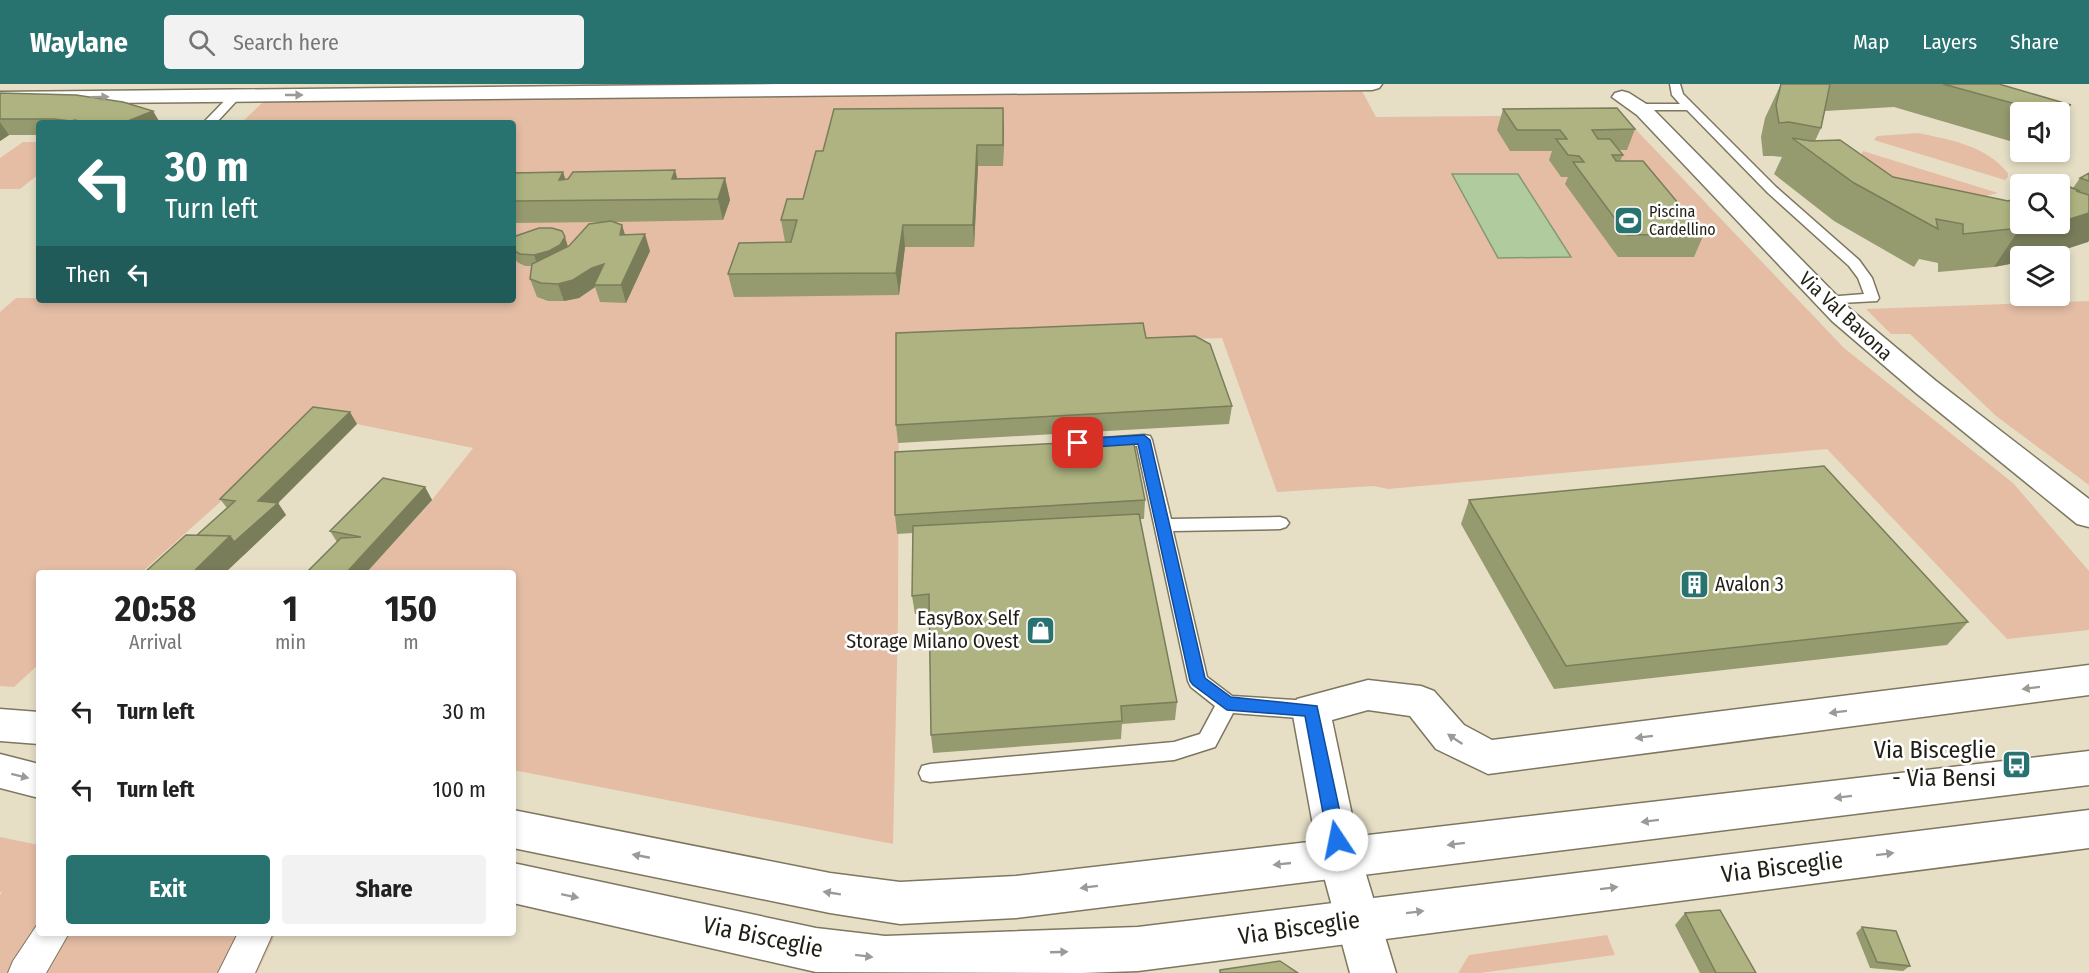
<!DOCTYPE html>
<html lang="en">
<head>
<meta charset="utf-8">
<style>
	:root { --surface:#fff; --page:#f2f2f2; --text:#222; --muted:#767676; --accent:#287270 }
	body { margin:0; font-family:"Fira Sans Condensed",sans-serif; background:var(--page); color:var(--text); height:100vh; display:flex; flex-direction:column; font-size:22px; white-space:nowrap }
	* { box-sizing:border-box; margin:0 }
	p { font-size:20px; color:var(--muted) }
	.icon { flex:none; width:33px; height:33px; fill:none; stroke:currentColor; stroke-width:2; stroke-linecap:round; stroke-linejoin:round }
	.map { position:relative; flex:1; overflow:hidden }
	.details { position:absolute; left:36px; top:486px; width:480px; height:366px; display:flex; flex-direction:column; background:var(--surface); border-radius:6px; box-shadow:0 3px 9px #0003 }
	.details>* { flex:none }
	.guide { position:absolute; left:36px; top:36px; width:480px; height:183px; border-radius:6px; box-shadow:0 3px 9px #0003; background:#287270; color:#fff; overflow:hidden }
	.buttons { position:absolute; left:2010px; top:18px; display:grid; gap:12px }
	.buttons a { display:grid; place-items:center; width:60px; height:60px; border-radius:6px; background:var(--surface); box-shadow:0 3px 9px #0003; font-size:30px }
	.pin { position:absolute; display:grid; place-items:center; width:51px; height:51px; color:#fff; margin:-26px; border-radius:12px; box-shadow:0 3px 9px #0006 }
	.me { position:absolute; width:66px; margin:-33px; rotate:349deg; stroke-linejoin:round; filter:drop-shadow(0 0 4px #0008) }
	.turn { display:flex; align-items:center; gap:21px; height:126px; padding:0 30px; font-size:27px }
	.turn .icon { width:78px; height:78px; stroke-width:2.5 }
	.turn b { display:block; font-size:42px; line-height:51px }
	.then { display:flex; align-items:center; height:57px; padding:0 30px; background:#0003; gap:12px; font-size:22px }
	.eta { display:flex; justify-content:space-evenly; align-items:center; height:102px; text-align:center }
	.eta b { font-size:36px; font-weight:700; line-height:42px }
	.primary-button { display:flex; gap:12px; margin-top:auto; padding:12px 30px }
	.primary-button a { flex:1; height:69px; border-radius:6px; background:var(--accent); color:#fff; font-size:24px; font-weight:700; line-height:69px; text-align:center }
	.primary-button a+a { background:var(--page); color:var(--text) }
	ul { padding:0; list-style:none }
	li { display:flex; align-items:center; gap:18px; height:78px; padding:0 30px }
	li div { flex:1 }
	li b { display:block; font-size:22px }
	li em { font-style:normal }
	header { display:flex; align-items:center; gap:36px; box-sizing:border-box; height:84px; padding:0 30px; background:var(--accent); color:#fff }
	header strong { font-size:28px }
	nav { display:flex; gap:33px; margin-inline-start:auto; font-size:21px }
	.search { width:420px; height:54px; background:var(--page); display:flex; align-items:center; gap:15px; box-sizing:border-box; padding:0 21px; border-radius:6px; color:var(--muted); font-size:22px }
	.map>svg:first-child { display:block }
</style>
</head>
<body>
<header>
<strong>Waylane</strong>
<div class="search"><svg class="icon" aria-label="search" viewBox="0 0 24 24"><circle cx="10" cy="10" r="6"/><path d="M15 15l6 6"/></svg>Search here</div>
<nav><a>Map</a><a>Layers</a><a>Share</a></nav>
</header>
<div class="map">
<svg width="2089" height="889" viewBox="0 0 2089 889">
	<rect width="100%" height="100%" fill="#e6dfc6"/>
	<path fill="#e5bda5" d="M1362,7L1376,33L1622,31L1844,264L2013,399L2089,487V546L2007,555L1827,365L1388,405L1374,402L1277,408L1222,254L899,267L898,536L893,760L513,686V489H366L432,416L473,364L357,340L313,335L141,489H39V580L14,603L0,602V228L16,214H39V216H513V39H241L263,18Z
		M1918,49C1951,56 1985,61 2008,89V93L2005,96L1874,56L1877,52Z
		M23,58H39V90L20,105H0V74Z
		M1863,67L1998,109L1974,115L1920,110L1861,71Z
		M2089,217V401L1996,332L1910,250H1891L1866,225Z
		M0,753L39,761V849H276L257,889H0V811L2,808H0Z
		M1607,851L1615,871L1480,889H1458L1469,871Z"/>
	<path fill="#b0cb9d" stroke="#859774" stroke-width="1.5" d="M1452,90H1518L1571,173L1498,174Z"/>
	<g fill="none" stroke-linecap="round" stroke-linejoin="round">
		<defs>
			<path id="service" d="M1670,0H1680L1683,10L1776,103L1859,176L1872,194L1879,214L1877,217L1822,220L1820,217L1822,214L1827,213L1864,210L1858,194L1849,182L1768,109L1687,26H1639L1633,23L1639,20H1680L1672,11Z
				M236,8L242,11L216,39H203L232,9Z
				M1144,351L1150,352L1152,356L1171,435L1280,433L1286,435L1289,439L1286,443L1280,445L1173,447L1207,593L1232,612L1311,617L1318,620L1321,626L1318,632L1311,635L1233,629L1215,663L1174,676L930,698L922,696L919,689L922,682L930,680L1174,658L1200,650L1215,622L1191,603L1188,597L1137,362H1103L1101,358L1103,354Z"/>
			<path id="pedestrian" d="M39,838V849H69L46,889H8L13,877Z
				M238,849H273L255,889H218Z"/>
			<path id="minor" d="M778,0H1382L1379,4L1372,6L0,20V8Z
				M1622,7L1629,9L1651,23L1850,225L1936,297L2089,415V443L2077,440L1916,309L1832,237L1637,31L1612,13L1615,9Z
				M2089,581V611L1488,690L1436,665L1410,632L1368,626L1332,636L1361,774L1355,788L1340,793L1325,788L1319,774L1292,626L1297,615L1368,596L1421,602L1434,607L1464,641L1492,656Z"/>
			<path id="tertiary" d="M1340,755L1355,760L1361,774L1396,889H1350L1319,774L1325,760Z"/>
			<path id="secondary" d="M0,625L39,628V660L0,657Z
				M2089,667V701L1016,834L900,840L830,829L513,764V726L830,789L900,798L1016,792Z
				M0,670L39,680V714L0,704Z
				M2089,726V764L1138,887L1082,889L816,888L513,819V779L816,844L885,852L1138,843Z"/>
		</defs>
		<use href="#service" stroke="#7d7660" stroke-width="3"/>
		<use href="#pedestrian" stroke="#7d7660" stroke-width="2"/>
		<use href="#minor" stroke="#7d7660" stroke-width="3"/>
		<use href="#tertiary" stroke="#7d7660" stroke-width="3"/>
		<use href="#secondary" stroke="#7d7660" stroke-width="3"/>
		<use href="#service" fill="#fff" fill-rule="evenodd"/>
		<use href="#pedestrian" fill="#fff" fill-rule="evenodd"/>
		<use href="#minor" fill="#fff" fill-rule="evenodd"/>
		<use href="#tertiary" fill="#fff" fill-rule="evenodd"/>
		<use href="#secondary" fill="#fff" fill-rule="evenodd"/>
	</g>
	<path fill="#969a6f" d="M1781,0H1999L2071,21L2060,39V28H2020V60L1894,23L1825,27L1821,44L1815,57L1893,93L2008,117L2073,104L2080,94L2089,89V156L2088,158L2020,172V178L1994,183L1938,188V179L1919,175L1914,183L1834,137L1774,90L1782,73L1773,72H1763L1761,53L1765,34Z
		M0,9L153,27L160,39H39V51H9L0,57Z
		M1503,25L1635,45L1627,66H1619L1623,71L1620,77L1704,150L1694,173H1618L1565,100L1568,93H1561L1549,76L1552,67H1510L1497,46Z
		M1004,44L1003,82H978L974,163H905L899,211L734,213L728,190L785,158L781,136L803,115L823,67Z
		M563,88L565,95L725,94L730,116L723,136L614,138L622,141L625,151L650,167L626,219L600,218L595,203L579,214L564,217H548L537,213L530,195L532,182H525L517,178L513,167V156L568,163L601,138L513,139V89Z
		M1146,254L1232,322L1229,340L898,359L896,341Z
		M357,340L278,419L286,431L244,471L197,452L227,424L220,415Z
		M425,403L432,416L366,489L337,458L330,447Z
		M1145,416L1144,435H1140L1177,618L1175,636L1122,640L1121,655L933,669L931,651L929,529L915,530L912,512L913,449L897,450L895,431Z
		M1469,416L1968,538L1947,561L1554,605L1461,440Z
		M1685,829L1756,889H1700L1675,841Z
		M1862,843L1910,882L1903,887L1870,884L1856,849Z"/>
	<path fill="#7a7d5a" d="M1003,24L1004,44L1003,82Z
		M153,27L160,39H123Z
		M0,38L9,51L0,57Z
		M977,61L978,82L974,163L973,141Z
		M675,86L681,108L677,116L672,95Z
		M563,88L570,110L566,117L559,96Z
		M725,94L730,116L723,136L718,115Z
		M2089,129V156L2088,158L2045,172H2020V178L1994,183L2020,144L2046,140H2060V137Z
		M622,141L627,158L620,151Z
		M903,141L905,163L899,211L896,189Z
		M645,150L650,167L626,219L621,201Z
		M565,153L569,166L538,183L534,171Z
		M604,180L594,201L595,203L579,214L564,217L558,200L592,184Z
		M350,328L357,340L278,419L286,431L244,471L234,458L258,417Z
		M425,403L432,416L366,489H346Z
		M230,452L244,471L225,489H192Z"/>
	<path fill="#aeb381" stroke="#7a7d5a" stroke-width="1.5" d="M1781,0H1830L1821,44L1789,38L1779,39L1776,21Z
		M1943,0H1999L2071,21L2059,22L2053,26L2057,27L2055,28H2045Z
		M0,9L76,11L123,18L153,27L123,39H88L75,36L71,37L54,35H0Z
		M1003,24V61H977L973,141H903L896,189L728,190L739,159L791,158L797,136H781L787,115H803L816,67H823L834,25Z
		M1617,24L1635,45L1592,46L1598,55H1610L1623,71H1612L1616,77H1643L1704,150L1627,151L1573,78H1584L1579,72L1568,71L1556,55H1567L1560,46H1517L1503,25Z
		M1792,54L1811,57L1840,56L1893,93L2008,117L2020,113V140H2046L2020,144L1963,150V140L1936,135L1938,145L1854,99Z
		M675,86L672,95L725,94L718,115L513,117V89L563,88L559,96L568,95L573,88Z
		M2089,89V97L2080,94Z
		M2062,100L2080,107H2076L2089,111V129L2070,135L2060,137V101Z
		M611,137L622,141L620,151L645,150L621,201H594L604,180L592,184L573,196L558,200L541,199L530,195L532,180L569,162L589,140Z
		M539,144H552L562,147L565,153L560,161L549,167L534,171L520,170L513,166V156L516,152Z
		M1143,239L1146,254L1195,252L1210,260L1232,322L896,341V249Z
		M313,323L350,328L258,417L278,419L234,458L230,452L197,451L235,417L220,415Z
		M1133,355L1145,416L895,431V368Z
		M1824,382L1968,538L1566,582L1469,416Z
		M383,394L425,403L346,489H306L341,454L361,453L330,447Z
		M1139,430L1177,618L1121,622L1122,637L931,651L929,510L912,512L913,442Z
		M186,451L230,452L192,489H144Z
		M1720,826L1756,889H1716L1685,829Z
		M1862,843L1896,847L1910,882L1877,878Z
		M1280,877L1298,889H1220V886Z"/>
	<defs><path id="oneway-solid" d="M-6-.8H1V-3.2L6.5 0L1 3.2V.8H-6Z" transform="scale(1.5)"/></defs>
	<g fill="#9b9a96">
		<use href="#oneway-solid" transform="translate(294 11)"/>
		<use href="#oneway-solid" transform="translate(100 13) rotate(-1)"/>
		<use href="#oneway-solid" transform="translate(2031 604) rotate(173)"/>
		<use href="#oneway-solid" transform="translate(1838 628) rotate(173)"/>
		<use href="#oneway-solid" transform="translate(1644 653) rotate(173)"/>
		<use href="#oneway-solid" transform="translate(1455 655) rotate(-146)"/>
		<use href="#oneway-solid" transform="translate(20 692) rotate(14)"/>
		<use href="#oneway-solid" transform="translate(1843 713) rotate(173)"/>
		<use href="#oneway-solid" transform="translate(1650 737) rotate(173)"/>
		<use href="#oneway-solid" transform="translate(1456 760) rotate(173)"/>
		<use href="#oneway-solid" transform="translate(1885 770) rotate(-7)"/>
		<use href="#oneway-solid" transform="translate(641 772) rotate(-169)"/>
		<use href="#oneway-solid" transform="translate(1282 780) rotate(174)"/>
		<use href="#oneway-solid" transform="translate(1089 803) rotate(173)"/>
		<use href="#oneway-solid" transform="translate(1609 804) rotate(-7)"/>
		<use href="#oneway-solid" transform="translate(832 809) rotate(-171)"/>
		<use href="#oneway-solid" transform="translate(570 812) rotate(12)"/>
		<use href="#oneway-solid" transform="translate(1415 828) rotate(-7)"/>
		<use href="#oneway-solid" transform="translate(1059 868) rotate(-2)"/>
		<use href="#oneway-solid" transform="translate(864 872) rotate(7)"/>
	</g>
	<path fill="#1a73e8" stroke="#114b97" stroke-width="1.5" d="M1144,351L1150,356L1205,594L1231,613L1317,622L1346,756L1343,762L1337,764L1331,762L1328,756L1305,632L1227,626L1193,601L1190,597L1138,360L1078,364L1072,359L1078,355Z"/>
	<defs>
		<symbol id="stadium-square" viewBox="-11 -11 22 22"><rect x="-9" y="-9" width="18" height="18" rx="4" fill="#287270" stroke="#fff"/><path d="M0-5a6.5 5 0 1 0 0 10a6.5 5 0 1 0 0-10ZM-3.5-1.8h7v3.6h-7Z" fill="#fff"/></symbol>
		<symbol id="building-square" viewBox="-11 -11 22 22"><rect x="-9" y="-9" width="18" height="18" rx="4" fill="#287270" stroke="#fff"/><path d="M-4-6H4V6H1V3H-1V6H-4ZM-2.5-4.3h1.7v1.8h-1.7ZM.8-4.3h1.7v1.8H.8ZM-2.5-1h1.7V.8h-1.7ZM.8-1h1.7V.8H.8Z" fill="#fff"/></symbol>
		<symbol id="shop-square" viewBox="-11 -11 22 22"><rect x="-9" y="-9" width="18" height="18" rx="4" fill="#287270" stroke="#fff"/><path d="M-5-2.5h2.3a2.7 3.5 0 0 1 5.4 0H5L5.5 6h-11ZM-1.5-2.5h3a1.5 2.3 0 0 0-3 0Z" fill="#fff"/></symbol>
		<symbol id="bus-square" viewBox="-11 -11 22 22"><rect x="-9" y="-9" width="18" height="18" rx="4" fill="#287270" stroke="#fff"/><path d="M-5-6H5V4H4V6H2V4H-2V6H-4V4H-5ZM-3.5-4V0h7V-4ZM-3.5 1.2v1.5H-2V1.2ZM2 1.2v1.5H3.5V1.2Z" fill="#fff"/></symbol>
	</defs>
	<g fill-rule="evenodd">
		<use href="#stadium-square" x="1612" y="120" width="33" height="33"/>
		<use href="#building-square" x="1678" y="484" width="33" height="33"/>
		<use href="#shop-square" x="1024" y="530" width="33" height="33"/>
		<use href="#bus-square" x="2000" y="664" width="33" height="33"/>
	</g>
	<g text-anchor="middle" dominant-baseline="central" stroke-width="5" stroke-linejoin="round" paint-order="stroke">
		<g font-size="16" fill="#211f15" stroke="#fff" text-anchor="start">
			<text x="1649" y="127">Piscina<tspan x="1649" dy="18">Cardellino</tspan></text>
		</g>
		<g font-size="20" fill="#211f15" stroke="#fff">
			<text transform="translate(1846 232) rotate(43)">Via Val Bavona</text>
		</g>
		<g font-size="20" fill="#211f15" stroke="#fff" text-anchor="start">
			<text x="1715" y="500">Avalon 3</text>
			<text x="1019" y="534" text-anchor="end">EasyBox Self<tspan x="1019" dy="23">Storage Milano Ovest</tspan></text>
		</g>
		<g font-size="24" fill="#211f15" stroke="#fff" text-anchor="end">
			<text x="1996" y="666">Via Bisceglie<tspan x="1996" dy="28">- Via Bensi</tspan></text>
		</g>
		<g font-size="24" fill="#211f15" stroke="#fff">
			<text transform="translate(1782 783) rotate(-7)">Via Bisceglie</text>
			<text transform="translate(1299 844) rotate(-8)">Via Bisceglie</text>
			<text transform="translate(763 853) rotate(12)">Via Bisceglie</text>
		</g>
	</g>
</svg>
<div class="buttons">
<a><svg class="icon" aria-label="sound" viewBox="0 0 24 24"><path d="M4 9h4l5-4v14l-5-4H4zM17 9q2 3 0 6"/></svg></a>
<a><svg class="icon" aria-label="search" viewBox="0 0 24 24"><circle cx="10" cy="10" r="6"/><path d="M15 15l6 6"/></svg></a>
<a><svg class="icon" aria-label="layers" viewBox="0 0 24 24"><path d="M12 4l9 5-9 5-9-5zM3 14l9 5 9-5"/></svg></a>
</div>
<div class="pin" style="left:1078px;top:359px;background:#d93025"><svg class="icon" aria-label="arrive" viewBox="0 0 24 24"><path d="M6 21V4h12l-3 4 3 4H6"/></svg></div>
<svg class="me" style="left:1337px;top:756px" viewBox="-20 -20 40 40"><circle r="19" fill="#fff"/><path d="M0-13L10 11 0 6-10 11z" fill="#1a73e8"/></svg>
<div class="guide">
<div class="turn"><svg class="icon" aria-label="left" viewBox="0 0 24 24"><path d="M17 20v-9H6M10 6l-5 5 5 5"/></svg><div><b>30 m</b>Turn left</div></div>
<div class="then">Then<svg class="icon" aria-label="left" viewBox="0 0 24 24"><path d="M17 20v-9H6M10 6l-5 5 5 5"/></svg></div>
</div>
<section class="details">
<div class="eta">
<div><b>20:58</b><p>Arrival</p></div>
<div><b>1</b><p>min</p></div>
<div><b>150</b><p>m</p></div>
</div>
<ul>
<li><svg class="icon" aria-label="left" viewBox="0 0 24 24"><path d="M17 20v-9H6M10 6l-5 5 5 5"/></svg><div><b>Turn left</b></div><em>30 m</em></li>
<li><svg class="icon" aria-label="left" viewBox="0 0 24 24"><path d="M17 20v-9H6M10 6l-5 5 5 5"/></svg><div><b>Turn left</b></div><em>100 m</em></li>
</ul>
<div class="primary-button"><a>Exit</a><a>Share</a></div>
</section>
</div>
</body>
</html>
